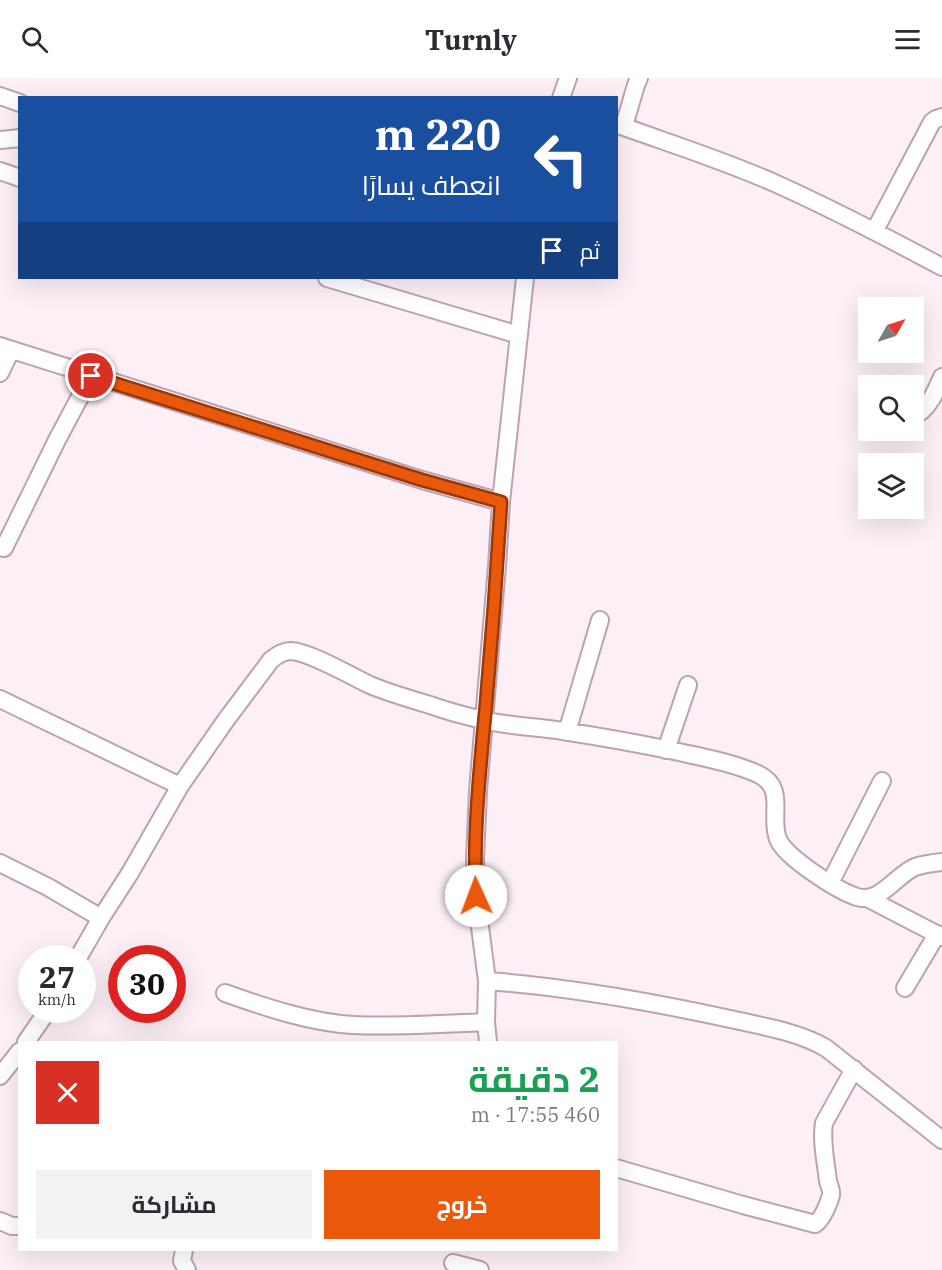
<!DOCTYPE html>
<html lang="ar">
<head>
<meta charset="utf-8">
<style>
	:root { --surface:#fff; --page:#f2f2f3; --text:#2b2b33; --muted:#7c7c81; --accent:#ea580c }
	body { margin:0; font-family:"IBM Plex Serif",Cairo,serif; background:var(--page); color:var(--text); direction:rtl; height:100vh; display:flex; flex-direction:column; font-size:22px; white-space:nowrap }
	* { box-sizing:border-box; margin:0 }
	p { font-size:20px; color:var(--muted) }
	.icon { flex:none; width:33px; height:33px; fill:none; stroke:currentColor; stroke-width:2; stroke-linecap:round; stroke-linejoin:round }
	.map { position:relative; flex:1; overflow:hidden; direction:ltr }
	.panel { position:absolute; left:18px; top:963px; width:600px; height:210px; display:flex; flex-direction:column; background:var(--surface); border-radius:0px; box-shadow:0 6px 24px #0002; direction:rtl }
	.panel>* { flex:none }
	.banner { position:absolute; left:18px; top:18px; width:600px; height:183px; border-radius:0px; box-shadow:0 6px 24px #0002; direction:rtl; background:#1a4fa0; color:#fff; overflow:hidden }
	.needle { width:39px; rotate:51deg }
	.controls { position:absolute; left:858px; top:219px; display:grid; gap:12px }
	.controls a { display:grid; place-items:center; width:66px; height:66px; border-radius:0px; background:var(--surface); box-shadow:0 6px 24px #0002; font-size:30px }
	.speed { position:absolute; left:18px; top:867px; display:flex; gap:12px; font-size:30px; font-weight:700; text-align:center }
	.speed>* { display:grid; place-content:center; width:78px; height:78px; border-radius:50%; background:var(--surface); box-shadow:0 6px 24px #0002; line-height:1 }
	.speed small { font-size:15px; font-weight:400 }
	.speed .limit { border:9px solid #d22; background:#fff; color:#111 }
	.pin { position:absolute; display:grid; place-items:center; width:51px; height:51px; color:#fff; margin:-26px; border:3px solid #fff; border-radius:50%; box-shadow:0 2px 6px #0007 }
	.me { position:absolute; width:66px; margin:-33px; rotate:358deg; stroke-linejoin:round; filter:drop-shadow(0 0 4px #0008) }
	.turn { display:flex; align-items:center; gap:21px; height:126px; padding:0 18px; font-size:27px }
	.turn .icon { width:78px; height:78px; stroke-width:2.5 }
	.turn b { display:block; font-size:42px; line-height:51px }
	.then { display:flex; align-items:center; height:57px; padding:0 18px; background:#0003; gap:12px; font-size:22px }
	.round { display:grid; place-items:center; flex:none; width:63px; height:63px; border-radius:0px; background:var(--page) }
	.overview { display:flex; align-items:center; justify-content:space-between; height:102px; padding:0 18px }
	h1 { font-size:36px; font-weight:700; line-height:45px; color:#1e9e55 }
	.cta { display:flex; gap:12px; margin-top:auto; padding:12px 18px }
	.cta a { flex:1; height:69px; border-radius:0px; background:var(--accent); color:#fff; font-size:24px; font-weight:700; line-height:69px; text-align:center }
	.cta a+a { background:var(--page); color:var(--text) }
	header { display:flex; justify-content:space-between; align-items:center; height:78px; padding:0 18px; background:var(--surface); font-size:27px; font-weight:700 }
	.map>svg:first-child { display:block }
</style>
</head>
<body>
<header><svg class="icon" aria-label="menu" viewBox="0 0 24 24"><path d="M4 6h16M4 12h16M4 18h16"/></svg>Turnly<svg class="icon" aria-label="search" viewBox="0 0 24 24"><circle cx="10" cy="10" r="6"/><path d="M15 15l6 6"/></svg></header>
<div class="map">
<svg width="942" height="1192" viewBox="0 0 942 1192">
	<rect width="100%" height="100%" fill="#fceff5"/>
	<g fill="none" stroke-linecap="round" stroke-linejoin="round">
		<defs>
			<path id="minor" d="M0,18L20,25
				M561,20L568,0
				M616,46C671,66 726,83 779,107C834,132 888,160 942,189
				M624,48L636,7L639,0
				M0,62L20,60
				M0,93L20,100
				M875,152L932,44L936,41L942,39
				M327,200L519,257
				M0,268L422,402L501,424
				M0,295L11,272
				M914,338C928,332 936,313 942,299
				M4,470L57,362L91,298
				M0,621L180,708
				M567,654L600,542
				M666,672L688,607
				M0,785L48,809L101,840
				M830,805L882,703
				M867,820L942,859
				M78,880L101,840L130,795L180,708L226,642L271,582C277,577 283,573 291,573C310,574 351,598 370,607C389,615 410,621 430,627C447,633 465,638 483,642C508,648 537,649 563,653C602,659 641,666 679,674C706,680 733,685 758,696C787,710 769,738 778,761C785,779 838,813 857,819C880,826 896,797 915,789C924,786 933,785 942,784
				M487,903C570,909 653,924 735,942C765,949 799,954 826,970L942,1062
				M905,910L937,856
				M225,915C264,929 312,945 353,947C397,949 442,946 486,944
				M26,964L48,932
				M488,964L486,944L487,903L476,818L475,781L478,713L497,488L501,424L525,200
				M0,998L20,973
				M616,1090L743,1127L815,1146C822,1142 829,1125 831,1117C832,1112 829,1108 828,1103C826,1085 821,1063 824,1045L854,991
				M0,1143L12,1148H20
				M184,1172L182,1183L187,1192
				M453,1185L480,1192"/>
		</defs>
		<use href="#minor" stroke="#c0a1af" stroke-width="20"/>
		<use href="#minor" stroke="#fff" stroke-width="16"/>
	</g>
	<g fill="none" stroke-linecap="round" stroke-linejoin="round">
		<defs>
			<path id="route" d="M91,298L422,402L501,424C497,492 492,559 486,626C480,690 473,753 476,818"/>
		</defs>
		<use href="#route" stroke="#983908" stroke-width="15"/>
		<use href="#route" stroke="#ea580c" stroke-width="10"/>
	</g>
</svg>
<div class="controls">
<a><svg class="needle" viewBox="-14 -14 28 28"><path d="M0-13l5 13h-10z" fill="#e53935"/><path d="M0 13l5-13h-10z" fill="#7c7c81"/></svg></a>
<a><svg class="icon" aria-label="search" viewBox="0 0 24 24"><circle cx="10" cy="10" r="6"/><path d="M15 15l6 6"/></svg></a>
<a><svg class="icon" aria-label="layers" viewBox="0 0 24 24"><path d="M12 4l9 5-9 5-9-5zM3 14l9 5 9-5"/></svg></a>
</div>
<div class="speed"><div>27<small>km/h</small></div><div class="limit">30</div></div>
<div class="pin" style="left:91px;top:298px;background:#d93025"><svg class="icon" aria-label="arrive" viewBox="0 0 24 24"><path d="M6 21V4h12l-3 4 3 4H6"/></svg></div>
<svg class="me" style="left:476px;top:818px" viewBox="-20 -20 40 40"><circle r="19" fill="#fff"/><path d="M0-13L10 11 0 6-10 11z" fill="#ea580c"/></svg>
<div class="banner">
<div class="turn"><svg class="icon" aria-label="left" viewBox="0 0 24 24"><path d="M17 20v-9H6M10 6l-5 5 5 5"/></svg><div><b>220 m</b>انعطف يسارًا</div></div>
<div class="then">ثم<svg class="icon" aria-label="arrive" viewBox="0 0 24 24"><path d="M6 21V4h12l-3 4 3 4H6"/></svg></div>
</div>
<section class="panel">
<div class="overview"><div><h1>2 دقيقة</h1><p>460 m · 17:55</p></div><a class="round" style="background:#d93025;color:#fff"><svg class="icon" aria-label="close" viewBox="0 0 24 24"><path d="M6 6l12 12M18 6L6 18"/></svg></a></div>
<div class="cta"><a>خروج</a><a>مشاركة</a></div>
</section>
</div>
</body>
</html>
